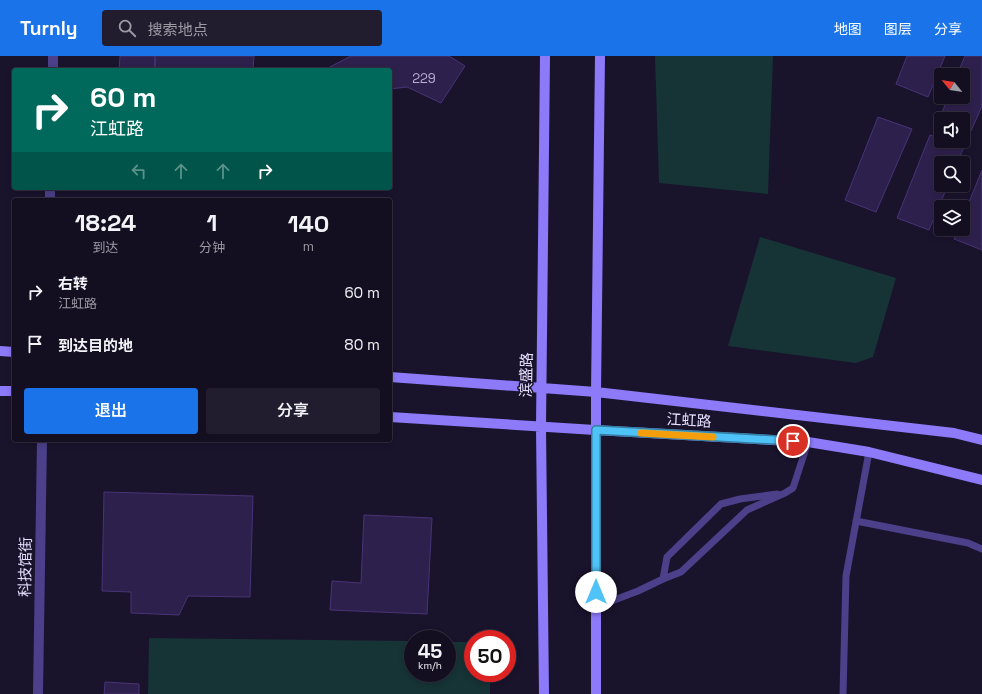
<!DOCTYPE html>
<html lang="zh">
<head>
<meta charset="utf-8">
<style>
	:root { --surface:#140e21; --page:#211c2e; --text:#f1f3f6; --muted:#9d9ca5; --line:#332e3f; --accent:#1a73e8 }
	body { margin:0; font-family:"Space Grotesk","Noto Sans SC",sans-serif; background:var(--page); color:var(--text); height:100vh; display:flex; flex-direction:column; font-size:15px; white-space:nowrap }
	* { box-sizing:border-box; margin:0 }
	p { font-size:13px; color:var(--muted) }
	.icon { flex:none; width:22px; height:22px; fill:none; stroke:currentColor; stroke-width:2; stroke-linecap:round; stroke-linejoin:round }
	.map { position:relative; flex:1; overflow:hidden }
	.drawer { position:absolute; left:12px; top:142px; width:380px; height:244px; display:flex; flex-direction:column; background:var(--surface); border-radius:4px; box-shadow:0 2px 6px #0003,0 0 0 1px var(--line) }
	.drawer>* { flex:none }
	.top-card { position:absolute; left:12px; top:12px; width:380px; height:122px; border-radius:4px; box-shadow:0 2px 6px #0003,0 0 0 1px var(--line); background:#00695c; color:#fff; overflow:hidden }
	.needle { width:26px; rotate:300deg }
	.tools { position:absolute; left:934px; top:12px; display:grid; gap:8px }
	.tools a { display:grid; place-items:center; width:36px; height:36px; border-radius:4px; background:var(--surface); box-shadow:0 2px 6px #0003,0 0 0 1px var(--line); font-size:20px }
	.speed { position:absolute; left:404px; top:574px; display:flex; gap:8px; font-size:20px; font-weight:700; text-align:center }
	.speed>* { display:grid; place-content:center; width:52px; height:52px; border-radius:50%; background:var(--surface); box-shadow:0 2px 6px #0003,0 0 0 1px var(--line); line-height:1 }
	.speed small { font-size:10px; font-weight:400 }
	.speed .limit { border:6px solid #d22; background:#fff; color:#111 }
	.pin { position:absolute; display:grid; place-items:center; width:34px; height:34px; color:#fff; margin:-17px; border:2px solid #fff; border-radius:50%; box-shadow:0 1px 4px #0007 }
	.me { position:absolute; width:44px; margin:-22px; rotate:0deg; stroke-linejoin:round; filter:drop-shadow(0 0 3px #0008) }
	.turn { display:flex; align-items:center; gap:14px; height:84px; padding:0 12px; font-size:18px }
	.turn .icon { width:52px; height:52px; stroke-width:2.5 }
	.turn b { display:block; font-size:28px; line-height:34px }
	.lanes { display:flex; align-items:center; height:38px; padding:0 12px; background:#0003; justify-content:center; gap:20px; direction:ltr }
	.lanes .off { opacity:.35 }
	.eta { display:flex; justify-content:space-evenly; align-items:center; height:68px; text-align:center }
	.eta b { font-size:24px; font-weight:600; line-height:28px }
	.action { display:flex; gap:8px; margin-top:auto; padding:8px 12px }
	.action a { flex:1; height:46px; border-radius:4px; background:var(--accent); color:#fff; font-size:16px; font-weight:600; line-height:46px; text-align:center }
	.action a+a { background:var(--page); color:var(--text) }
	ul { padding:0; list-style:none }
	li { display:flex; align-items:center; gap:12px; height:52px; padding:0 12px }
	li div { flex:1 }
	li b { display:block; font-size:15px }
	li em { font-style:normal }
	header { display:flex; align-items:center; gap:24px; box-sizing:border-box; height:56px; padding:0 20px; background:var(--accent); color:#fff }
	header strong { font-size:19px }
	nav { display:flex; gap:22px; margin-inline-start:auto; font-size:14px }
	.search { width:280px; height:36px; background:var(--page); display:flex; align-items:center; gap:10px; box-sizing:border-box; padding:0 14px; border-radius:4px; color:var(--muted); font-size:15px }
	.map>svg:first-child { display:block }
</style>
</head>
<body>
<header>
<strong>Turnly</strong>
<div class="search"><svg class="icon" aria-label="search" viewBox="0 0 24 24"><circle cx="10" cy="10" r="6"/><path d="M15 15l6 6"/></svg>搜索地点</div>
<nav><a>地图</a><a>图层</a><a>分享</a></nav>
</header>
<div class="map">
<svg width="982" height="638" viewBox="0 0 982 638">
	<rect width="100%" height="100%" fill="#1a132c"/>
	<path fill="#163336" d="M655,0H773L768,138L659,127Z
		M760,181L896,222L873,301L856,307L728,290Z
		M149,582L413,585V617H447V586H473V617H490V638H148Z"/>
	<path fill="#2e204c" stroke="#483377" d="M120,0H155V14H119Z
		M155,0H254L253,14H155Z
		M351,0H449L465,10L441,47L407,31L390,33V14H324Z
		M907,0H945L928,41L896,28Z
		M965,0H982V50L971,75L963,71V63L940,62L948,41H963V19H957Z
		M878,61L912,73L876,156L845,144Z
		M930,79L941,83V85H948L964,91L957,107H941V129H948L929,174L897,162Z
		M982,114V194L954,183L958,173H963V161Z
		M104,436L253,440L250,541L188,540L179,559L131,557V536L102,535Z
		M364,459L432,462L427,558L330,554L332,525L361,527Z
		M105,626L139,628V638H104Z"/>
	<g fill="none" stroke-linecap="round" stroke-linejoin="round">
		<path stroke="#4b4089" stroke-width="7" d="M856,465L968,487L982,493
			M663,523L667,501L721,448L740,443L777,438
			M596,551L638,535L663,523L681,516L747,454L785,437L793,432L808,386
			M843,638L846,520L869,396"/>
		<path stroke="#4b4089" stroke-width="10" d="M53,14V0
			M50,144V132
			M38,638L42,384"/>
		<path stroke="#8c7af9" stroke-width="10" d="M0,295L14,296
			M390,321L596,336L954,377L982,384
			M0,335H14
			M390,361L595,374L808,386L869,396L982,424
			M544,638L541,371L545,0
			M596,638V336L600,0"/>
	</g>
	<g fill="none" stroke-linecap="round" stroke-linejoin="round">
		<defs>
			<path id="route" d="M596,536V374L793,385"/>
		</defs>
		<use href="#route" stroke="#337fa1" stroke-width="10"/>
		<use href="#route" stroke="#4fc3f7" stroke-width="7"/>
		<path stroke="#f59e0b" stroke-width="7" d="M641,377L713,381"/>
	</g>
	<g text-anchor="middle" dominant-baseline="central" stroke-width="3" stroke-linejoin="round" paint-order="stroke">
		<g font-size="13" fill="#b8afd2">
			<text x="424" y="22">229</text>
		</g>
		<g font-size="15" fill="#e6dffe" stroke="#1a132c">
			<text transform="translate(526 319) rotate(-89)">滨盛路</text>
			<text transform="translate(689 364) rotate(3)">江虹路</text>
			<text transform="translate(25 511) rotate(-89)">科技馆街</text>
		</g>
	</g>
</svg>
<div class="tools">
<a><svg class="needle" viewBox="-14 -14 28 28"><path d="M0-13l5 13h-10z" fill="#e53935"/><path d="M0 13l5-13h-10z" fill="#9d9ca5"/></svg></a>
<a><svg class="icon" aria-label="sound" viewBox="0 0 24 24"><path d="M4 9h4l5-4v14l-5-4H4zM17 9q2 3 0 6"/></svg></a>
<a><svg class="icon" aria-label="search" viewBox="0 0 24 24"><circle cx="10" cy="10" r="6"/><path d="M15 15l6 6"/></svg></a>
<a><svg class="icon" aria-label="layers" viewBox="0 0 24 24"><path d="M12 4l9 5-9 5-9-5zM3 14l9 5 9-5"/></svg></a>
</div>
<div class="speed"><div>45<small>km/h</small></div><div class="limit">50</div></div>
<div class="pin" style="left:793px;top:385px;background:#d93025"><svg class="icon" aria-label="arrive" viewBox="0 0 24 24"><path d="M6 21V4h12l-3 4 3 4H6"/></svg></div>
<svg class="me" style="left:596px;top:536px" viewBox="-20 -20 40 40"><circle r="19" fill="#fff"/><path d="M0-13L10 11 0 6-10 11z" fill="#4fc3f7"/></svg>
<div class="top-card">
<div class="turn"><svg class="icon" aria-label="right" viewBox="0 0 24 24"><path d="M7 20v-9h11M14 6l5 5-5 5"/></svg><div><b>60 m</b>江虹路</div></div>
<div class="lanes"><svg class="icon off" aria-label="left" viewBox="0 0 24 24"><path d="M17 20v-9H6M10 6l-5 5 5 5"/></svg><svg class="icon off" aria-label="ahead" viewBox="0 0 24 24"><path d="M12 20V5M6 11l6-6 6 6"/></svg><svg class="icon off" aria-label="ahead" viewBox="0 0 24 24"><path d="M12 20V5M6 11l6-6 6 6"/></svg><svg class="icon" aria-label="right" viewBox="0 0 24 24"><path d="M7 20v-9h11M14 6l5 5-5 5"/></svg></div>
</div>
<section class="drawer">
<div class="eta">
<div><b>18:24</b><p>到达</p></div>
<div><b>1</b><p>分钟</p></div>
<div><b>140</b><p>m</p></div>
</div>
<ul>
<li><svg class="icon" aria-label="right" viewBox="0 0 24 24"><path d="M7 20v-9h11M14 6l5 5-5 5"/></svg><div><b>右转</b><p>江虹路</p></div><em>60 m</em></li>
<li><svg class="icon" aria-label="arrive" viewBox="0 0 24 24"><path d="M6 21V4h12l-3 4 3 4H6"/></svg><div><b>到达目的地</b></div><em>80 m</em></li>
</ul>
<div class="action"><a>退出</a><a>分享</a></div>
</section>
</div>
</body>
</html>
